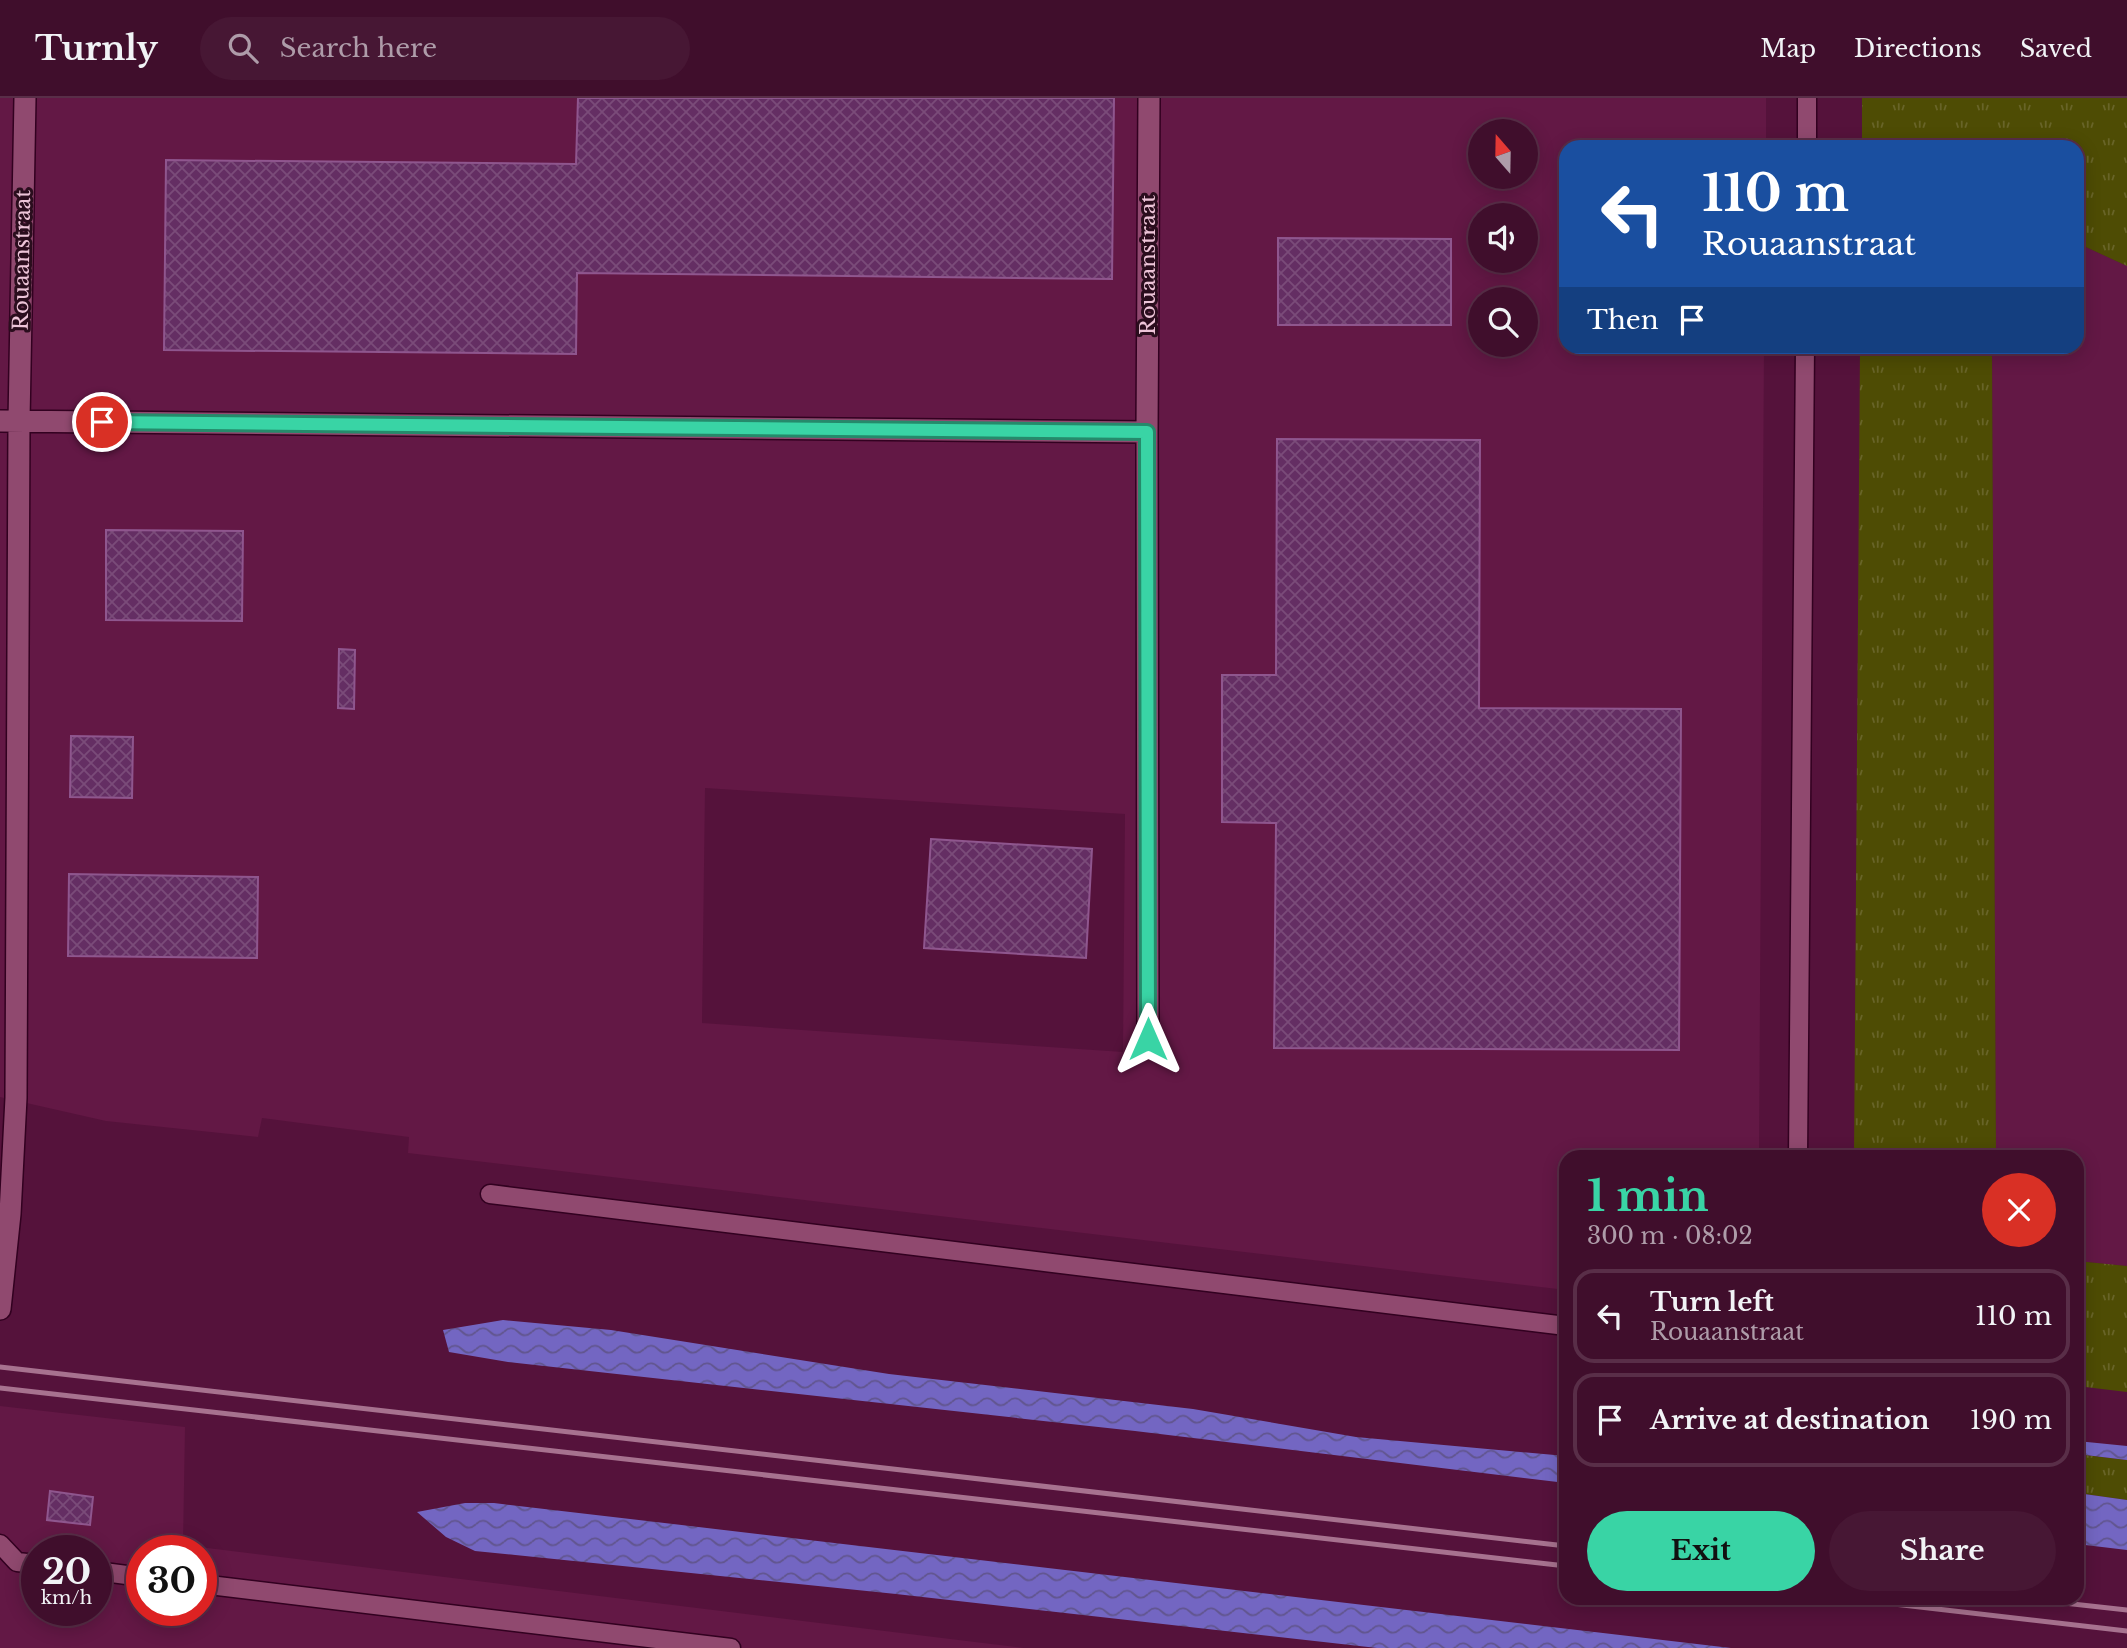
<!DOCTYPE html>
<html lang="en">
<head>
<meta charset="utf-8">
<style>
	:root { --surface:#400e2c; --page:#471734; --text:#f1f3f6; --muted:#ae9ca9; --line:#592e48; --accent:#39d4a5 }
	body { margin:0; font-family:"Libre Baskerville",serif; background:var(--page); color:var(--text); height:100vh; display:flex; flex-direction:column; font-size:26px; white-space:nowrap }
	* { box-sizing:border-box; margin:0 }
	p { font-size:23px; color:var(--muted) }
	.icon { flex:none; width:38px; height:38px; fill:none; stroke:currentColor; stroke-width:2; stroke-linecap:round; stroke-linejoin:round }
	.map { position:relative; flex:1; overflow:hidden }
	.side { position:absolute; left:1559px; top:1052px; width:525px; height:455px; display:flex; flex-direction:column; background:var(--surface); border-radius:21px; box-shadow:0 4px 18px #0003,0 0 0 2px var(--line) }
	.side>* { flex:none }
	.guide { position:absolute; left:1559px; top:42px; width:525px; height:214px; border-radius:21px; box-shadow:0 4px 18px #0003,0 0 0 2px var(--line); background:#1a4fa0; color:#fff; overflow:hidden }
	.needle { width:46px; rotate:340deg }
	.buttons { position:absolute; left:1468px; top:21px; display:grid; gap:14px }
	.buttons a { display:grid; place-items:center; width:70px; height:70px; border-radius:50%; background:var(--surface); box-shadow:0 4px 18px #0003,0 0 0 2px var(--line); font-size:35px }
	.speed { position:absolute; left:21px; top:1437px; display:flex; gap:14px; font-size:35px; font-weight:700; text-align:center }
	.speed>* { display:grid; place-content:center; width:91px; height:91px; border-radius:50%; background:var(--surface); box-shadow:0 4px 18px #0003,0 0 0 2px var(--line); line-height:1 }
	.speed small { font-size:18px; font-weight:400 }
	.speed .limit { border:10px solid #d22; background:#fff; color:#111 }
	.pin { position:absolute; display:grid; place-items:center; width:60px; height:60px; color:#fff; margin:-30px; border:4px solid #fff; border-radius:50%; box-shadow:0 2px 7px #0007 }
	.me { position:absolute; width:77px; margin:-38px; rotate:0deg; stroke-linejoin:round; filter:drop-shadow(0 0 5px #0008) }
	.turn { display:flex; align-items:center; gap:24px; height:147px; padding:0 28px; font-size:32px }
	.turn .icon { width:91px; height:91px; stroke-width:2.5 }
	.turn b { display:block; font-size:49px; line-height:60px }
	.then { display:flex; align-items:center; height:66px; padding:0 28px; background:#0003; gap:14px; font-size:26px }
	.round { display:grid; place-items:center; flex:none; width:74px; height:74px; border-radius:37px; background:var(--page) }
	.headline { display:flex; align-items:center; justify-content:space-between; height:119px; padding:0 28px }
	h1 { font-size:42px; font-weight:800; line-height:52px; color:var(--accent) }
	.primary-button { display:flex; gap:14px; margin-top:auto; padding:14px 28px }
	.primary-button a { flex:1; height:80px; border-radius:42px; background:var(--accent); color:#111; font-size:28px; font-weight:800; line-height:80px; text-align:center }
	.primary-button a+a { background:var(--page); color:var(--text) }
	ul { padding:0; list-style:none }
	li { display:flex; align-items:center; gap:21px; height:94px; margin:0 14px 10px; padding:0 14px; border:4px solid var(--line); border-radius:21px }
	li div { flex:1 }
	li b { display:block; font-size:26px }
	li em { font-style:normal }
	header { display:flex; align-items:center; gap:42px; box-sizing:border-box; height:98px; padding:0 35px; background:var(--surface); border-bottom:2px solid var(--line) }
	header strong { font-size:33px }
	nav { display:flex; gap:38px; margin-inline-start:auto; font-size:24px }
	.search { width:490px; height:63px; background:var(--page); display:flex; align-items:center; gap:18px; box-sizing:border-box; padding:0 24px; border-radius:38px; color:var(--muted); font-size:26px }
	.map>svg:first-child { display:block }
</style>
</head>
<body>
<header>
<strong>Turnly</strong>
<div class="search"><svg class="icon" aria-label="search" viewBox="0 0 24 24"><circle cx="10" cy="10" r="6"/><path d="M15 15l6 6"/></svg>Search here</div>
<nav><a>Map</a><a>Directions</a><a>Saved</a></nav>
</header>
<div class="map">
<svg width="2127" height="1550" viewBox="0 0 2127 1550">
	<defs>
		<pattern id="grass-tufts" width="24" height="20" patternUnits="userSpaceOnUse" patternTransform="scale(1.75)"><rect width="24" height="20" fill="#4e4c04"/><path d="M3 7l-1-3M5 7V3M7 7l1-3M15 17l-1-3M17 17v-4M19 17l1-3" fill="none" stroke="#686428"/></pattern>
		<pattern id="water-waves" width="16" height="10" patternUnits="userSpaceOnUse" patternTransform="scale(1.75)"><rect width="16" height="10" fill="#7366c2"/><path d="M0 5q4-4 8 0t8 0" fill="none" stroke="#61558e"/></pattern>
		<pattern id="building-cross-hatch" width="8" height="8" patternUnits="userSpaceOnUse" patternTransform="scale(1.75)"><rect width="8" height="8" fill="#642e63"/><path d="M0 0l8 8M0 8l8-8" fill="none" stroke="#7a4b79"/></pattern>
	</defs>
	<rect width="100%" height="100%" fill="#55123b"/>
	<path fill="#631845" fill-rule="evenodd" d="M0,0H1766V49H1566V248L1764,249L1759,1059H1566V1192L408,1055L409,1039L262,1020L258,1039L106,1023L0,999ZM1480,33H1526V79H1480ZM1480,117H1526V163H1480ZM1480,201H1526V247H1480ZM705,690L1125,716L1123,954L702,925Z
		M2077,145L2127,168V1168L2077,1163V1059H1996L1992,249L2077,248Z
		M0,1308L185,1329L183,1447L1024,1550H0ZM37,1452H96V1512H37ZM142,1452H201V1512H142Z"/>
	<path fill="url(#grass-tufts)" d="M1862,0H2127V168L2077,145V49H1862Z
		M1860,249H1992L1996,1059H1854Z
		M2077,1163L2127,1168V1294L2077,1288Z
		M2077,1356L2127,1362V1402L2077,1395Z"/>
	<path fill="url(#water-waves)" d="M503,1222L611,1232L889,1276L1193,1311L1356,1339L1566,1358V1385L1135,1333L508,1264L449,1254L443,1232Z
		M2077,1343L2127,1348V1362L2077,1356Z
		M2077,1395L2127,1402V1452L2077,1446Z
		M465,1405H494L1731,1550H1377L896,1496L475,1453L446,1439L417,1414Z"/>
	<path fill="url(#building-cross-hatch)" stroke="#8f568e" stroke-width="2" d="M578,0H1114L1112,181L577,175L576,256L164,252L166,62L576,66Z
		M1278,140L1451,141V227H1278Z
		M1277,341L1480,342L1479,610L1681,611L1679,952L1274,950L1276,725L1222,724V577H1276Z
		M106,432L243,433L242,523L106,522Z
		M339,551L355,552L354,611L338,610Z
		M71,638L133,639L132,700L70,699Z
		M931,741L1092,751L1086,860L924,850Z
		M69,776L258,779L257,860L68,858Z
		M50,1393L93,1399L90,1427L47,1422Z"/>
	<g fill="none" stroke-linecap="round" stroke-linejoin="round">
		<defs>
			<path id="service" d="M1807,49V0
				M1798,1059L1805,248
				M490,1096L1566,1228
				M0,1446L17,1464L37,1466
				M96,1473L142,1479
				M201,1486L731,1550"/>
			<path id="minor" d="M0,323L1147,334
				M1148,941L1147,334L1149,0
				M0,1211L10,1116L16,1000L19,323L25,0"/>
		</defs>
		<use href="#service" stroke="#320120" stroke-width="21"/>
		<use href="#minor" stroke="#320120" stroke-width="24"/>
		<path stroke="#a26c8a" stroke-width="4.5" stroke-dasharray="5 3.5" stroke-linecap="butt" d="M70,1522V1512"/>
		<use href="#service" stroke="#90496f" stroke-width="18"/>
		<use href="#minor" stroke="#90496f" stroke-width="21"/>
		<path stroke="#a7728f" stroke-width="5" d="M0,1269L1566,1448
			M0,1290L1566,1468
			M1842,1500L2127,1533
			M2018,1500L2127,1512"/>
	</g>
	<g fill="none" stroke-linecap="round" stroke-linejoin="round">
		<defs>
			<path id="route" d="M102,324L1147,334L1148,941"/>
		</defs>
		<use href="#route" stroke="#258a6b" stroke-width="18"/>
		<use href="#route" stroke="#39d4a5" stroke-width="12"/>
	</g>
	<g text-anchor="middle" dominant-baseline="central" stroke-width="6" stroke-linejoin="round" paint-order="stroke">
		<g font-size="21" fill="#edc4d8" stroke="#2a0d1d">
			<text transform="translate(22 162) rotate(-89)">Rouaanstraat</text>
			<text transform="translate(1148 167) rotate(-90)">Rouaanstraat</text>
		</g>
	</g>
</svg>
<div class="buttons">
<a><svg class="needle" viewBox="-14 -14 28 28"><path d="M0-13l5 13h-10z" fill="#e53935"/><path d="M0 13l5-13h-10z" fill="#ae9ca9"/></svg></a>
<a><svg class="icon" aria-label="sound" viewBox="0 0 24 24"><path d="M4 9h4l5-4v14l-5-4H4zM17 9q2 3 0 6"/></svg></a>
<a><svg class="icon" aria-label="search" viewBox="0 0 24 24"><circle cx="10" cy="10" r="6"/><path d="M15 15l6 6"/></svg></a>
</div>
<div class="speed"><div>20<small>km/h</small></div><div class="limit">30</div></div>
<div class="pin" style="left:102px;top:324px;background:#d93025"><svg class="icon" aria-label="arrive" viewBox="0 0 24 24"><path d="M6 21V4h12l-3 4 3 4H6"/></svg></div>
<svg class="me" style="left:1148px;top:941px" viewBox="-20 -20 40 40"><path d="M0-17L14 15 0 8-14 15z" fill="#39d4a5" stroke="#fff" stroke-width="4"/></svg>
<div class="guide">
<div class="turn"><svg class="icon" aria-label="left" viewBox="0 0 24 24"><path d="M17 20v-9H6M10 6l-5 5 5 5"/></svg><div><b>110 m</b>Rouaanstraat</div></div>
<div class="then">Then<svg class="icon" aria-label="arrive" viewBox="0 0 24 24"><path d="M6 21V4h12l-3 4 3 4H6"/></svg></div>
</div>
<section class="side">
<div class="headline"><div><h1>1 min</h1><p>300 m · 08:02</p></div><a class="round" style="background:#d93025;color:#fff"><svg class="icon" aria-label="close" viewBox="0 0 24 24"><path d="M6 6l12 12M18 6L6 18"/></svg></a></div>
<ul>
<li><svg class="icon" aria-label="left" viewBox="0 0 24 24"><path d="M17 20v-9H6M10 6l-5 5 5 5"/></svg><div><b>Turn left</b><p>Rouaanstraat</p></div><em>110 m</em></li>
<li><svg class="icon" aria-label="arrive" viewBox="0 0 24 24"><path d="M6 21V4h12l-3 4 3 4H6"/></svg><div><b>Arrive at destination</b></div><em>190 m</em></li>
</ul>
<div class="primary-button"><a>Exit</a><a>Share</a></div>
</section>
</div>
</body>
</html>
